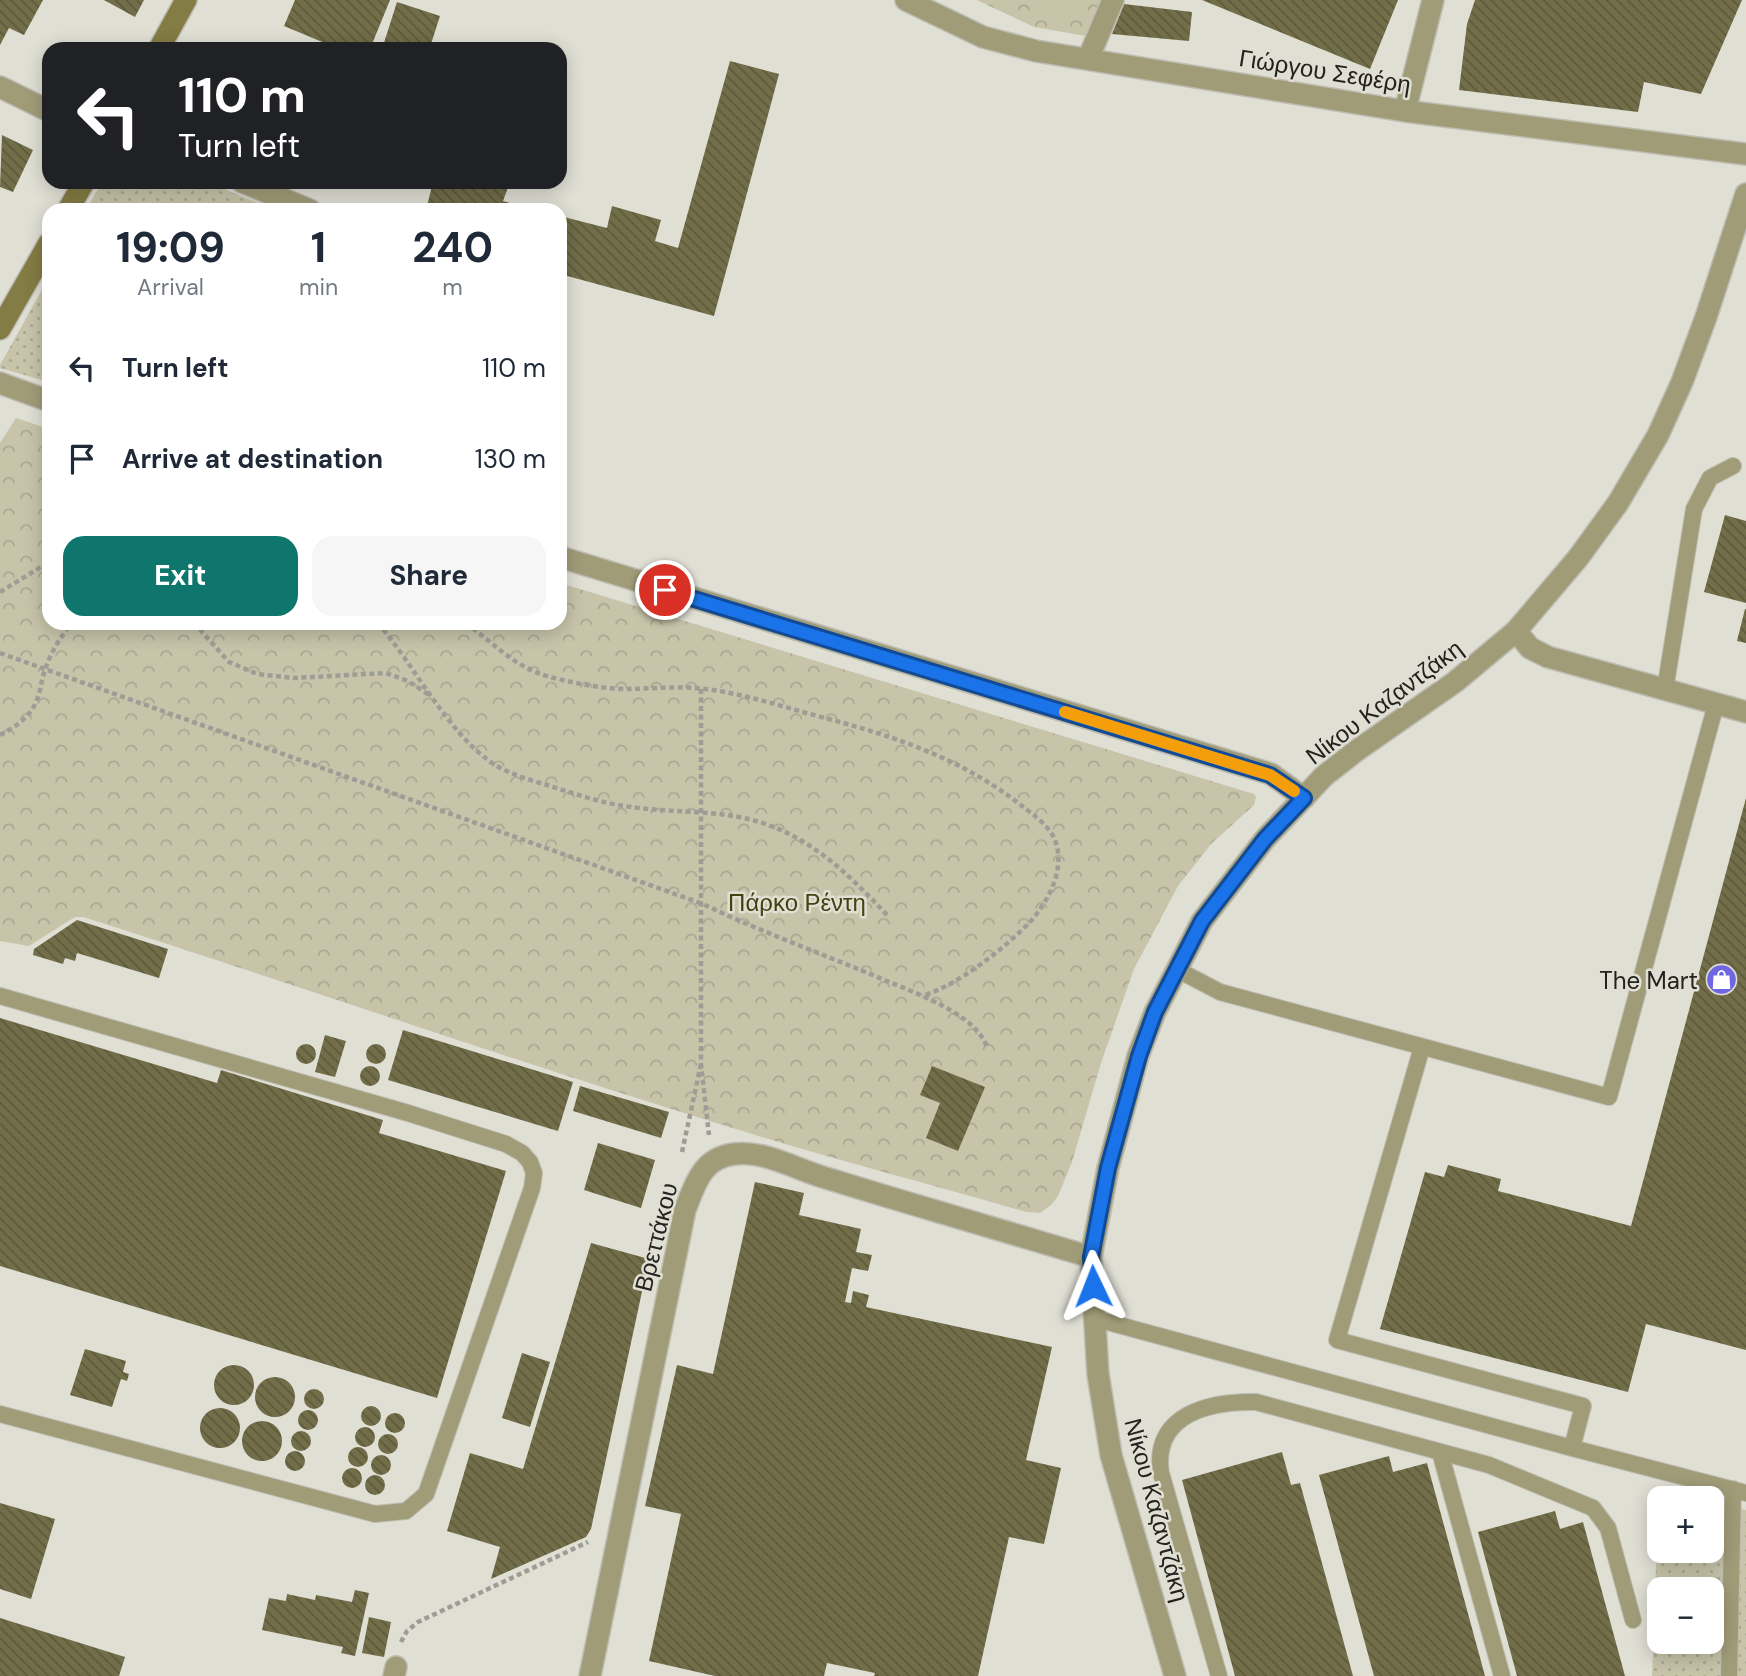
<!DOCTYPE html>
<html lang="en">
<head>
<meta charset="utf-8">
<style>
	:root { --surface:#fff; --page:#f6f6f7; --text:#1f2937; --muted:#747a83; --accent:#0f766e }
	body { margin:0; font-family:"DM Sans",sans-serif; background:var(--page); color:var(--text); height:100vh; display:flex; flex-direction:column; font-size:26px; white-space:nowrap }
	* { box-sizing:border-box; margin:0 }
	p { font-size:23px; color:var(--muted) }
	.icon { flex:none; width:38px; height:38px; fill:none; stroke:currentColor; stroke-width:2; stroke-linecap:round; stroke-linejoin:round }
	.map { position:relative; flex:1; overflow:hidden }
	.panel { position:absolute; left:42px; top:203px; width:525px; height:427px; display:flex; flex-direction:column; background:var(--surface); border-radius:21px; box-shadow:0 4px 18px #0003 }
	.panel>* { flex:none }
	.top-card { position:absolute; left:42px; top:42px; width:525px; height:147px; border-radius:21px; box-shadow:0 4px 18px #0003; background:#202124; color:#fff; overflow:hidden }
	.buttons { position:absolute; left:1647px; top:1486px; display:grid; gap:14px }
	.buttons a { display:grid; place-items:center; width:77px; height:77px; border-radius:14px; background:var(--surface); box-shadow:0 4px 18px #0003; font-size:35px }
	.pin { position:absolute; display:grid; place-items:center; width:60px; height:60px; color:#fff; margin:-30px; border:4px solid #fff; border-radius:50%; box-shadow:0 2px 7px #0007 }
	.me { position:absolute; width:77px; margin:-38px; rotate:358deg; stroke-linejoin:round; filter:drop-shadow(0 0 5px #0008) }
	.turn { display:flex; align-items:center; gap:24px; height:147px; padding:0 21px; font-size:32px }
	.turn .icon { width:91px; height:91px; stroke-width:2.5 }
	.turn b { display:block; font-size:49px; line-height:60px }
	.eta { display:flex; justify-content:space-evenly; align-items:center; height:119px; text-align:center }
	.eta b { font-size:42px; font-weight:700; line-height:49px }
	.action { display:flex; gap:14px; margin-top:auto; padding:14px 21px }
	.action a { flex:1; height:80px; border-radius:21px; background:var(--accent); color:#fff; font-size:28px; font-weight:700; line-height:80px; text-align:center }
	.action a+a { background:var(--page); color:var(--text) }
	ul { padding:0; list-style:none }
	li { display:flex; align-items:center; gap:21px; height:91px; padding:0 21px }
	li div { flex:1 }
	li b { display:block; font-size:26px }
	li em { font-style:normal }
	.map>svg:first-child { display:block }
</style>
</head>
<body>
<div class="map">
<svg width="1746" height="1676" viewBox="0 0 1746 1676">
	<defs>
		<pattern id="grass-dots" width="8" height="8" patternUnits="userSpaceOnUse" patternTransform="scale(1.75)"><rect width="8" height="8" fill="#c7c4aa"/><path d="M2 2h.1M6 6h.1" fill="none" stroke="#aba892" stroke-width="1.8" stroke-linecap="round"/></pattern>
		<pattern id="park-crowns" width="20" height="18" patternUnits="userSpaceOnUse" patternTransform="scale(1.75)"><rect width="20" height="18" fill="#c7c4aa"/><path d="M2 6a3 3 0 1 1 6 0M12 15a3 3 0 1 1 6 0" fill="none" stroke="#aba892"/></pattern>
		<pattern id="building-back-hatch" width="6" height="6" patternUnits="userSpaceOnUse" patternTransform="scale(1.75)"><rect width="6" height="6" fill="#726e49"/><path d="M-1 5l2 2M0 0l6 6M5-1l2 2" fill="none" stroke="#5d5a3c"/></pattern>
	</defs>
	<rect width="100%" height="100%" fill="#e0dfd4"/>
	<path fill="url(#grass-dots)" fill-rule="evenodd" d="M102,182H208L274,210H86Z
		M49,277V382L0,368V365Z
		M1659,1488L1699,1498H1659V1550H1712V1501L1746,1510V1676H1652ZM1659,1589H1712V1642H1659Z"/>
	<path fill="url(#park-crowns)" d="M977,0H1104L1089,35L1086,36L1034,27Z
		M16,418L49,429V623H560V583L1254,794L1256,797L1254,805L1211,844L1178,886L1134,969L1101,1063L1072,1162L1058,1196L1051,1205L1040,1213L1026,1212C926,1183 825,1157 726,1126C510,1060 298,985 83,917H75L29,946L0,941V443Z"/>
	<path fill="#c7c4aa" d="M1012,0H1085L1079,21Z"/>
	<path fill="url(#building-back-hatch)" d="M0,0H43L24,35L9,28L0,45Z
		M104,0H144L135,17Z
		M295,0H390L370,49H339L284,26Z
		M1202,0H1398L1370,69Z
		M1475,0H1742L1701,94L1644,82L1638,112L1459,90L1467,24Z
		M397,2L440,16L431,44L446,49H382Z
		M1124,4L1192,12L1189,41L1112,34Z
		M730,61L779,74L714,316L560,274V216L607,228L612,206L661,220L655,241L678,248Z
		M2,135L33,150L13,192L0,187Z
		M433,182H510L503,201L535,210H426Z
		M1725,515L1746,521V603L1704,592Z
		M1745,609H1746V643L1737,641Z
		M1746,798V1350L1646,1324L1628,1392L1380,1329L1425,1172L1444,1177L1448,1165L1501,1179L1498,1191L1631,1226Z
		M77,920L168,949L159,978L77,953L75,961L65,958L63,964L33,955L34,949Z
		M0,1018L217,1083L221,1070L383,1120L379,1133L506,1171L437,1398L0,1266Z
		M403,1030L573,1082L558,1131L388,1080Z
		M325,1035L346,1041L335,1077L315,1072Z
		M366 1054a10 10 0 1 1 20 0a10 10 0 1 1-20 0Z
		M296 1054a10 10 0 1 1 20 0a10 10 0 1 1-20 0Z
		M360 1076a10 10 0 1 1 20 0a10 10 0 1 1-20 0Z
		M932,1066L985,1087L958,1151L926,1138L940,1103L920,1095Z
		M580,1086L669,1112L661,1138L573,1111Z
		M598,1143L655,1160L641,1208L584,1190Z
		M755,1182L804,1193L799,1215L861,1229L856,1252L872,1255L868,1271L852,1268L845,1302L851,1303L853,1291L869,1295L866,1307L1052,1347L1026,1460L1061,1468L1044,1544L1009,1537L978,1676H874L875,1673L827,1663L824,1676H715L649,1661L681,1514L645,1506L677,1365L713,1374Z
		M591,1243L649,1259L591,1529L586,1537L491,1579L500,1547L447,1531L470,1453L523,1469Z
		M85,1349L126,1361L123,1372L129,1374L127,1381L121,1379L112,1407L70,1395Z
		M522,1353L550,1362L530,1427L502,1418Z
		M214 1385a20 20 0 1 1 40 0a20 20 0 1 1-40 0Z
		M255 1397a20 20 0 1 1 40 0a20 20 0 1 1-40 0Z
		M304 1399a10 10 0 1 1 20 0a10 10 0 1 1-20 0Z
		M361 1416a10 10 0 1 1 20 0a10 10 0 1 1-20 0Z
		M200 1428a20 20 0 1 1 40 0a20 20 0 1 1-40 0Z
		M298 1420a10 10 0 1 1 20 0a10 10 0 1 1-20 0Z
		M385 1423a10 10 0 1 1 20 0a10 10 0 1 1-20 0Z
		M242 1441a20 20 0 1 1 40 0a20 20 0 1 1-40 0Z
		M355 1437a10 10 0 1 1 20 0a10 10 0 1 1-20 0Z
		M291 1441a10 10 0 1 1 20 0a10 10 0 1 1-20 0Z
		M378 1444a10 10 0 1 1 20 0a10 10 0 1 1-20 0Z
		M348 1457a10 10 0 1 1 20 0a10 10 0 1 1-20 0Z
		M285 1461a10 10 0 1 1 20 0a10 10 0 1 1-20 0Z
		M1282,1452L1291,1485L1300,1483L1353,1676H1235L1182,1480Z
		M371 1465a10 10 0 1 1 20 0a10 10 0 1 1-20 0Z
		M1389,1456L1393,1472L1427,1463L1485,1676H1374L1319,1475Z
		M342 1478a10 10 0 1 1 20 0a10 10 0 1 1-20 0Z
		M365 1485a10 10 0 1 1 20 0a10 10 0 1 1-20 0Z
		M0,1503L55,1519L31,1599L0,1589Z
		M1555,1511L1560,1529L1583,1522L1625,1676H1517L1478,1532Z
		M355,1590L369,1593L355,1656L341,1653L343,1647L262,1630L269,1598L286,1601L287,1594L315,1600L316,1595L352,1602Z
		M369,1617L391,1622L384,1657L362,1653Z
		M0,1618L125,1657L119,1676H0Z"/>
	<g fill="none" stroke-linecap="round" stroke-linejoin="round">
		<defs>
			<path id="lane" d="M1665,690L1694,509L1710,478L1733,466
				M1176,969L1220,992L1609,1097L1716,704
				M0,996L408,1113L506,1144L522,1153L530,1162L534,1173L532,1188L426,1494L406,1511L375,1514L0,1414
				M1422,1047L1337,1340L1583,1406L1572,1448
				M1093,1318L1572,1448L1746,1493
				M1440,1452L1502,1676
				M1219,1676L1161,1473C1152,1414 1210,1401 1256,1402L1489,1465L1593,1508L1608,1528L1633,1620
				M1729,1676L1733,1489"/>
			<path id="street" d="M906,0L983,37L1036,51L1405,111L1746,154
				M1088,59L1113,0
				M0,87L49,111
				M1405,111L1433,0
				M242,182L310,210
				M0,383L49,401
				M560,557L1271,774L1304,798
				M1516,631L1530,648L1548,657L1746,712
				M394,1676L396,1667
				M590,1676L685,1210C695,1184 702,1158 734,1154C765,1150 797,1170 826,1178C914,1205 1002,1231 1091,1257
				M1175,1676L1111,1455L1098,1374L1091,1257L1108,1168L1138,1056L1155,1012L1202,921L1265,839L1324,776L1356,751L1455,682L1516,631L1578,558L1618,503L1658,435L1682,382L1706,317L1746,194"/>
			<path id="secondary" d="M159,49L186,0
				M68,210L84,182
				M0,329L49,243"/>
		</defs>
		<use href="#lane" stroke="#bebdb3" stroke-width="18"/>
		<use href="#street" stroke="#bebdb3" stroke-width="24"/>
		<use href="#secondary" stroke="#bebdb3" stroke-width="24"/>
		<path stroke="#9e9d95" stroke-width="4.5" stroke-dasharray="5 3.5" stroke-linecap="butt" d="M0,592L49,562
			M194,623L229,662L257,674L294,678L386,673L408,681L431,696
			M378,623C413,664 446,729 488,760C505,773 527,779 547,785C572,793 598,802 624,806C673,814 725,808 771,826C819,844 854,880 888,916
			M466,623C493,643 516,668 550,677C574,683 598,688 623,689C652,689 683,685 713,690C746,695 778,705 810,714C887,734 959,756 1022,806C1033,814 1050,827 1055,840C1066,869 1049,900 1030,922C1005,948 957,986 922,996
			M0,653L703,904C761,932 823,954 882,979C911,991 944,1003 969,1023C978,1030 983,1038 988,1048
			M701,689V1064L709,1135
			M0,735C14,728 30,717 36,702C41,692 41,680 45,670C50,654 61,635 73,623
			M682,1152L701,1064
			M401,1642L407,1631L418,1622L588,1542"/>
		<use href="#lane" stroke="#a19c78" stroke-width="16"/>
		<use href="#street" stroke="#a19c78" stroke-width="21"/>
		<use href="#secondary" stroke="#837c44" stroke-width="21"/>
	</g>
	<g fill="none" stroke-linecap="round" stroke-linejoin="round">
		<defs>
			<path id="route" d="M665,590L1270,775L1304,798L1265,839L1202,921L1155,1012L1139,1056L1108,1168L1091,1257L1093,1286"/>
		</defs>
		<use href="#route" stroke="#114b97" stroke-width="18"/>
		<use href="#route" stroke="#1a73e8" stroke-width="12"/>
		<path stroke="#f59e0b" stroke-width="12" d="M1065,712L1270,775L1294,791"/>
	</g>
	<defs>
		<symbol id="shop-disc" viewBox="-11 -11 22 22"><circle r="9.5" fill="#6e67e1" stroke="#e0dfd4"/><path d="M-5-2.5h2.3a2.7 3.5 0 0 1 5.4 0H5L5.5 6h-11ZM-1.5-2.5h3a1.5 2.3 0 0 0-3 0Z" fill="#fff"/></symbol>
	</defs>
	<g fill-rule="evenodd">
		<use href="#shop-disc" x="1704" y="962" width="35" height="35"/>
	</g>
	<g text-anchor="middle" dominant-baseline="central" stroke-width="5" stroke-linejoin="round" paint-order="stroke">
		<g font-size="24" fill="#23221e" stroke="#e0dfd4">
			<text transform="translate(1325 71) rotate(9)">Γιώργου Σεφέρη</text>
			<text transform="translate(1384 702) rotate(-37)">Νίκου Καζαντζάκη</text>
			<text transform="translate(656 1237) rotate(-76)">Βρεττάκου</text>
			<text transform="translate(1157 1510) rotate(75)">Νίκου Καζαντζάκη</text>
		</g>
		<g font-size="24" fill="#474110" stroke="#e0dfd4">
			<text x="797" y="902">Πάρκο Ρέντη</text>
		</g>
		<g font-size="24" fill="#23221e" stroke="#e0dfd4" text-anchor="end">
			<text x="1698" y="980">The Mart</text>
		</g>
	</g>
</svg>
<div class="buttons">
<a>+</a>
<a>−</a>
</div>
<div class="pin" style="left:665px;top:590px;background:#d93025"><svg class="icon" aria-label="arrive" viewBox="0 0 24 24"><path d="M6 21V4h12l-3 4 3 4H6"/></svg></div>
<svg class="me" style="left:1093px;top:1286px" viewBox="-20 -20 40 40"><path d="M0-17L14 15 0 8-14 15z" fill="#1a73e8" stroke="#fff" stroke-width="4"/></svg>
<div class="top-card">
<div class="turn"><svg class="icon" aria-label="left" viewBox="0 0 24 24"><path d="M17 20v-9H6M10 6l-5 5 5 5"/></svg><div><b>110 m</b>Turn left</div></div>
</div>
<section class="panel">
<div class="eta">
<div><b>19:09</b><p>Arrival</p></div>
<div><b>1</b><p>min</p></div>
<div><b>240</b><p>m</p></div>
</div>
<ul>
<li><svg class="icon" aria-label="left" viewBox="0 0 24 24"><path d="M17 20v-9H6M10 6l-5 5 5 5"/></svg><div><b>Turn left</b></div><em>110 m</em></li>
<li><svg class="icon" aria-label="arrive" viewBox="0 0 24 24"><path d="M6 21V4h12l-3 4 3 4H6"/></svg><div><b>Arrive at destination</b></div><em>130 m</em></li>
</ul>
<div class="action"><a>Exit</a><a>Share</a></div>
</section>
</div>
</body>
</html>
